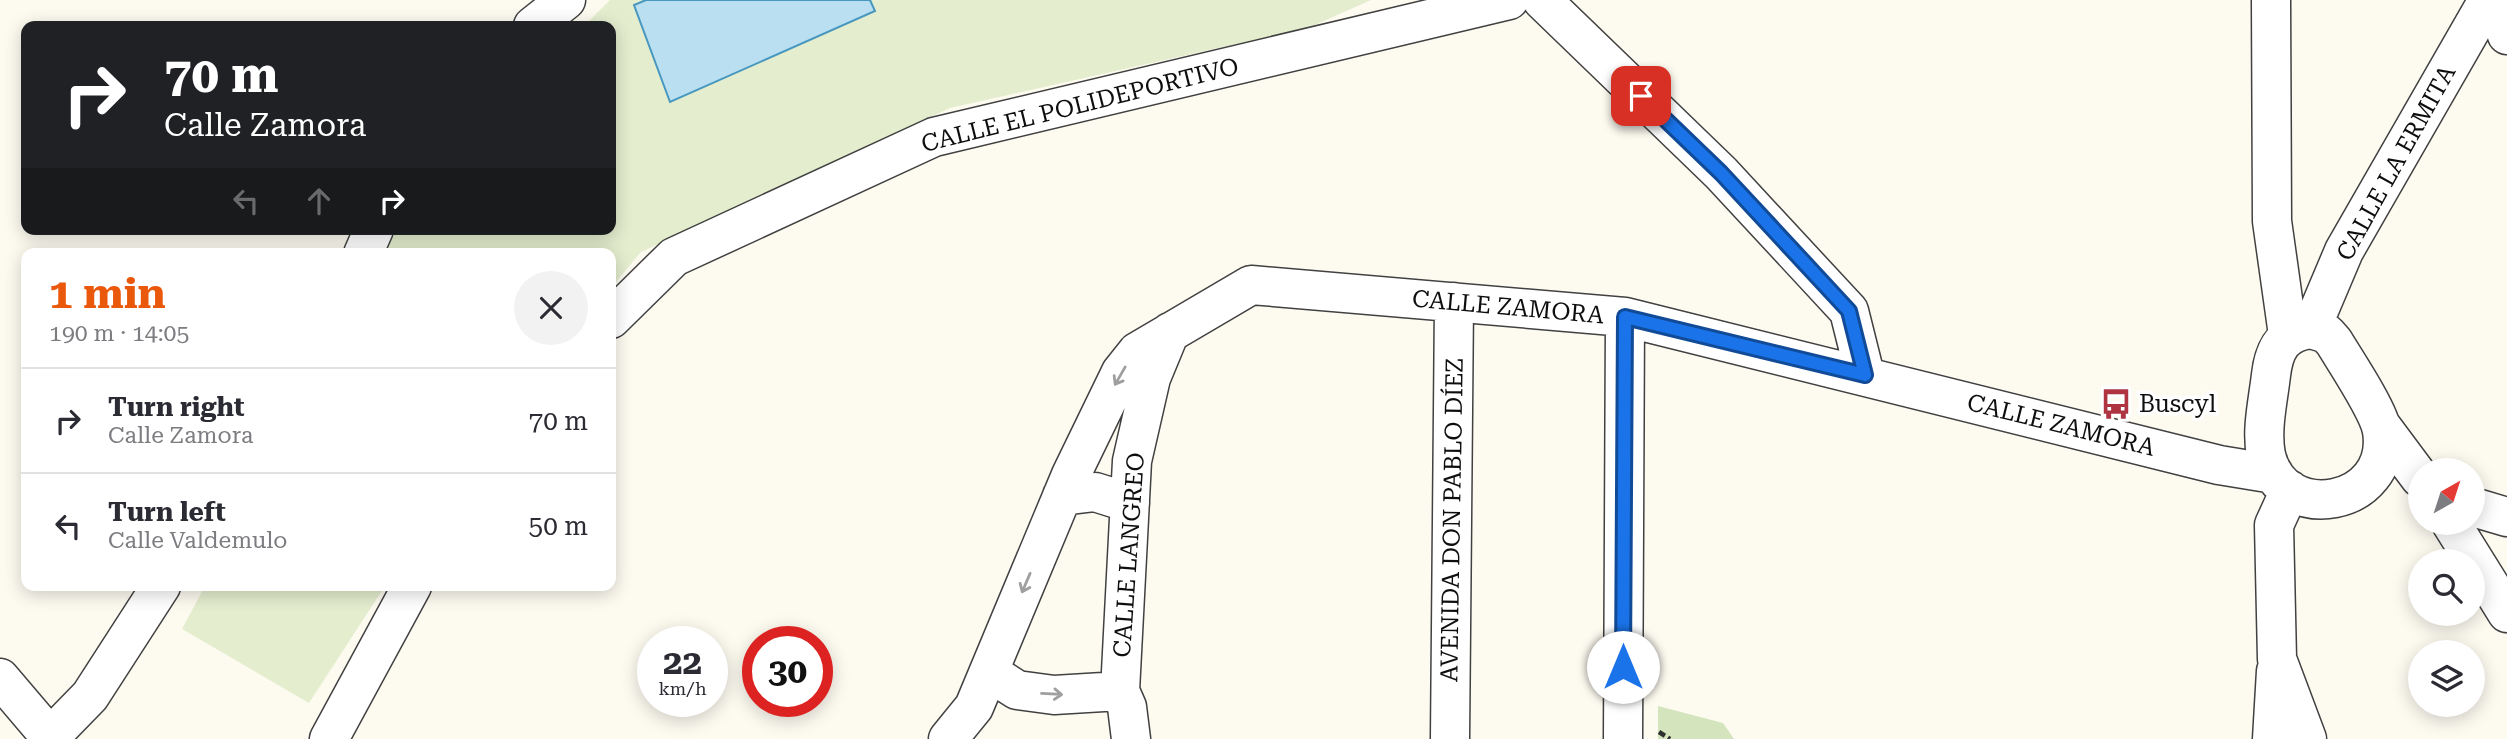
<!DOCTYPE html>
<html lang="en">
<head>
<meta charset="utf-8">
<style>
	:root { --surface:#fff; --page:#f2f2f3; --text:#2b2b33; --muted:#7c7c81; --line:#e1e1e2; --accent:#ea580c }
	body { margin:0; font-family:"Roboto Serif",serif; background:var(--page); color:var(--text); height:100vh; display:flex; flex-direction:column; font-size:26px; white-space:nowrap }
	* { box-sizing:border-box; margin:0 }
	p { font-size:23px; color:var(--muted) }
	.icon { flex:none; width:38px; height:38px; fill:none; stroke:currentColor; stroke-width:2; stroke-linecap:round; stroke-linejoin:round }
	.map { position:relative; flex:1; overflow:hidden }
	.drawer { position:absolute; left:21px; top:248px; width:595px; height:343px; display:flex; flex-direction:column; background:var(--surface); border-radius:14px; box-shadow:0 4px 18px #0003 }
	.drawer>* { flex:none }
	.top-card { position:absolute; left:21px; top:21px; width:595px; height:214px; border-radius:14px; box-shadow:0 4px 18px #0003; background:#202124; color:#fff; overflow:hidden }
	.needle { width:46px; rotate:39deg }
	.fabs { position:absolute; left:2408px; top:458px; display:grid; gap:14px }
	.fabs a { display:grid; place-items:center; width:77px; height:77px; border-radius:50%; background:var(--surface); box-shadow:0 4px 18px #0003; font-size:35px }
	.speed { position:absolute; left:637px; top:626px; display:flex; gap:14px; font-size:35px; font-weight:700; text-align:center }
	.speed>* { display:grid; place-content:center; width:91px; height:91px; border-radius:50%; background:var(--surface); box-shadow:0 4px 18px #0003; line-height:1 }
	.speed small { font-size:18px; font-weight:400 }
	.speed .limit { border:10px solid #d22; background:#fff; color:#111 }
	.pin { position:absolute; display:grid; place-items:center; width:60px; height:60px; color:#fff; margin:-30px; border-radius:14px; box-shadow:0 4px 10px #0006 }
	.me { position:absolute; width:77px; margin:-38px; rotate:0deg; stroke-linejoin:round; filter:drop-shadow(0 0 5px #0008) }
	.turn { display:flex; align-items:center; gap:24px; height:147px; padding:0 28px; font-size:32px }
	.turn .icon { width:91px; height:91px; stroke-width:2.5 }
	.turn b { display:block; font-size:49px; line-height:60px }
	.lanes { display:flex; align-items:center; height:66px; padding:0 28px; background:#0003; justify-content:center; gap:35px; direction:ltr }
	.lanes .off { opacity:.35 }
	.round { display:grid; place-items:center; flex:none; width:74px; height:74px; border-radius:37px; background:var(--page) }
	.head { display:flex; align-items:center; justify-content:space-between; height:119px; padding:0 28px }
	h1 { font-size:42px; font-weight:700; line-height:52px; color:var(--accent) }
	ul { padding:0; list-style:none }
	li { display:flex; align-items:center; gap:21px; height:105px; padding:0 28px; border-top:2px solid var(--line) }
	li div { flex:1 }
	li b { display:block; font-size:26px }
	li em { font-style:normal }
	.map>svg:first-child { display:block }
</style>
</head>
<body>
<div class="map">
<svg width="2507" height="739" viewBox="0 0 2507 739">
	<rect width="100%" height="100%" fill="#fdfaf0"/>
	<path fill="#d4e5bd" d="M1658,706L1723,723L1734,739H1658Z"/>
	<path fill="#e4edce" d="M610,0H1371L1308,28L950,108L641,252L611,288V254H381L394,229H611V26H584Z
		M205,586H385L309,703L182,629Z"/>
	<path fill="#badff0" stroke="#4897bf" stroke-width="2" d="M646,0H870L875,11L670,102L634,5Z"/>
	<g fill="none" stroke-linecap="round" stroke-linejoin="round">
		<defs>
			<path id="minor" d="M1542,0L1721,173L1849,311L1865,375
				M2271,0L2272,221L2288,335
				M2495,0L2507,35
				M533,26L566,0
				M363,254L374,229
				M611,319L674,257L934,137L1509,0
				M2311,329L2327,334L2334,342C2346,362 2379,411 2382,431C2394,506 2282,527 2266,455C2261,430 2268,401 2271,375C2274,349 2283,332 2311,329Z
				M2311,329L2344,251L2488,0
				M2382,427L2420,478
				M2290,490L2274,525L2277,659L2307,739
				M1062,496L1095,492L1130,503
				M2473,507L2507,517
				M2451,523L2507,613
				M989,672L1017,690L1054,695L1120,691
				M0,678L52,739
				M51,736L90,696L161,586
				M329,739L412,586
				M948,739L974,707L1071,475L1121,372L1137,352L1251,285L1625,317L2219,465L2274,474
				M1131,739L1127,707L1120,691L1132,461L1151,378L1170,332
				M1450,739L1454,302
				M1623,739L1625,317
				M2272,739L2276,671"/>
		</defs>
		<use href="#minor" stroke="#414141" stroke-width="41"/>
		<path stroke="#303030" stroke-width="4.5" stroke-dasharray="7 3.5" stroke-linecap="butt" d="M1659,732L1670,739"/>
		<use href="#minor" stroke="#fff" stroke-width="38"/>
	</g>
	<defs><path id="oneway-shaft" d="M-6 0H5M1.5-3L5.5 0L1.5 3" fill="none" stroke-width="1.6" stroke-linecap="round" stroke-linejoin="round" transform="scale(1.75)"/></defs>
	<g stroke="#9f9f9f">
		<use href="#oneway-shaft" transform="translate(1120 376) rotate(120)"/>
		<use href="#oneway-shaft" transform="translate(1026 583) rotate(113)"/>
		<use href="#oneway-shaft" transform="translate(1052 694) rotate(3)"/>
	</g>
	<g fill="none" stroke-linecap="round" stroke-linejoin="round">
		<defs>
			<path id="route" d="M1623,667L1625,317L1865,375L1849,311L1721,173L1641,96"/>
		</defs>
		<use href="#route" stroke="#114b97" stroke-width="18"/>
		<use href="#route" stroke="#1a73e8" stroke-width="12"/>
	</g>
	<defs>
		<symbol id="bus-bare" viewBox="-9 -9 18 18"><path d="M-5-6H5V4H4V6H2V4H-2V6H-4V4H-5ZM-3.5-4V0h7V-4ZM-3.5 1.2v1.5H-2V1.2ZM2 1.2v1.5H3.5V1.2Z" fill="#af3441" stroke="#fff" stroke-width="2.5" paint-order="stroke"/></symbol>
	</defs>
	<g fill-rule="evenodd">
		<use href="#bus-bare" x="2094" y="382" width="44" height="44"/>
	</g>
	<g text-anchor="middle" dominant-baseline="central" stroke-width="7" stroke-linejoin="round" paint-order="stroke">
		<g font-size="24" fill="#0e0e0e" stroke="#fff">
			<text transform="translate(1080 105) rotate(-14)">CALLE EL POLIDEPORTIVO</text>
			<text transform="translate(2396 163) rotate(-61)">CALLE LA ERMITA</text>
			<text transform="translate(1508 307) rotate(5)">CALLE ZAMORA</text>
			<text transform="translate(2061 425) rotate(14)">CALLE ZAMORA</text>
			<text transform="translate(1452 520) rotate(-89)">AVENIDA DON PABLO DÍEZ</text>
			<text transform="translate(1129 555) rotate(-86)">CALLE LANGREO</text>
		</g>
		<g font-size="24" fill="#0e0e0e" stroke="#fff" text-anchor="start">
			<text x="2139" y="404">Buscyl</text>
		</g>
	</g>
</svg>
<div class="fabs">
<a><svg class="needle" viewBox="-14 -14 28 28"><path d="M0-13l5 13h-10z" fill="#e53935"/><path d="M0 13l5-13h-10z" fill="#7c7c81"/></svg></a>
<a><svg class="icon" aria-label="search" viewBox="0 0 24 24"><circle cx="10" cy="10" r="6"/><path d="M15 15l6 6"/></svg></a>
<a><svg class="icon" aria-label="layers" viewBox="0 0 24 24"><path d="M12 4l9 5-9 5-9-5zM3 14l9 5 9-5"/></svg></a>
</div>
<div class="speed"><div>22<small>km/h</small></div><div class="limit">30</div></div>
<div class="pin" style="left:1641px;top:96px;background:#d93025"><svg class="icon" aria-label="arrive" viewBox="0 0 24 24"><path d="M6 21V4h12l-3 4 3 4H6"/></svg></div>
<svg class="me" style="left:1623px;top:667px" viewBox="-20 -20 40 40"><circle r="19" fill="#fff"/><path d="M0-13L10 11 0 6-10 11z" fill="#1a73e8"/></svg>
<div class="top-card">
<div class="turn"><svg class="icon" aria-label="right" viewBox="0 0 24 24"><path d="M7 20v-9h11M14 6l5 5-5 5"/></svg><div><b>70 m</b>Calle Zamora</div></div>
<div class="lanes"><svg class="icon off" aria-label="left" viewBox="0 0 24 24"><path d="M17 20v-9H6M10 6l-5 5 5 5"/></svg><svg class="icon off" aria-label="ahead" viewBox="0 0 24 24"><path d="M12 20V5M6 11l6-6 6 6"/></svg><svg class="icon" aria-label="right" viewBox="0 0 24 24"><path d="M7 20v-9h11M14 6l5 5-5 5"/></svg></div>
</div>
<section class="drawer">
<div class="head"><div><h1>1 min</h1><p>190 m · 14:05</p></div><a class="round"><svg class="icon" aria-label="close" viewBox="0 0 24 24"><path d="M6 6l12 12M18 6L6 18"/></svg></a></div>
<ul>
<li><svg class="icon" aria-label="right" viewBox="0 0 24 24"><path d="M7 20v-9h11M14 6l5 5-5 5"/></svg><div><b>Turn right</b><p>Calle Zamora</p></div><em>70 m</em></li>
<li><svg class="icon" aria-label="left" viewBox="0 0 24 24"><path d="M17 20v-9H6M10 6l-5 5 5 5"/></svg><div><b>Turn left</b><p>Calle Valdemulo</p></div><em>50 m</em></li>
</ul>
</section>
</div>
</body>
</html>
